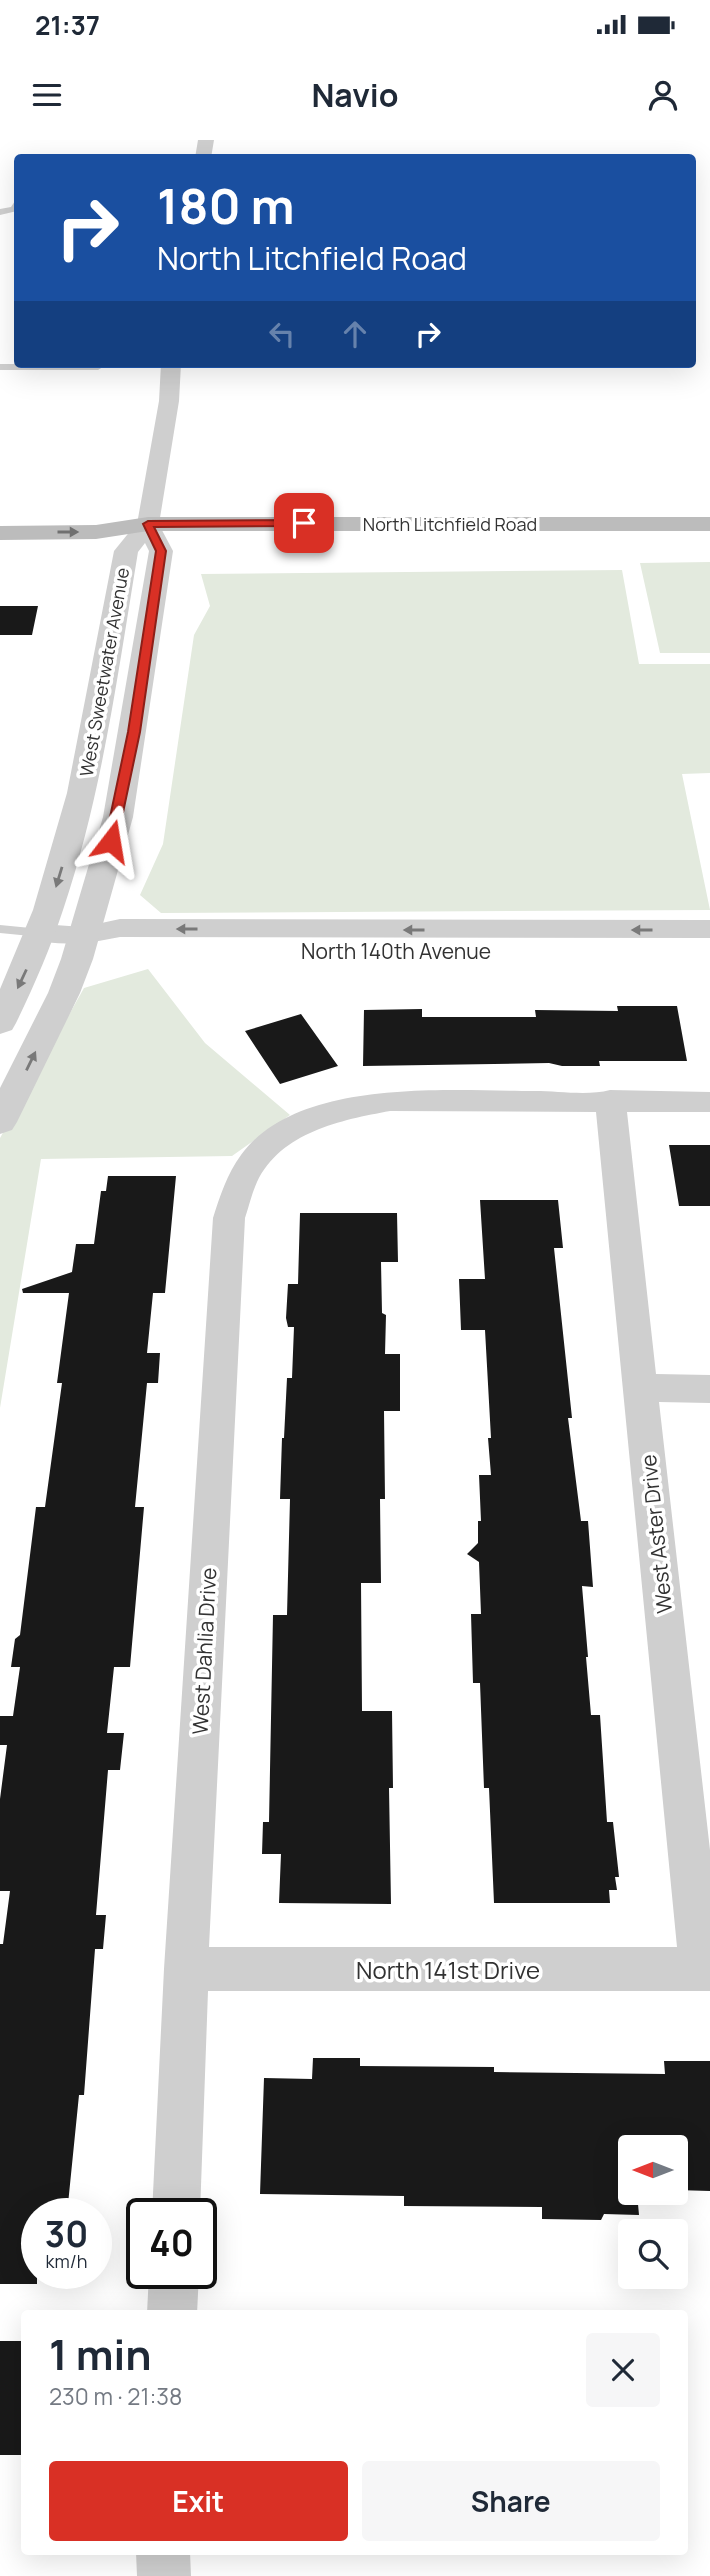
<!DOCTYPE html>
<html lang="en">
<head>
<meta charset="utf-8">
<style>
	:root { --surface:#fff; --page:#f6f6f7; --text:#1f2937; --muted:#747a83; --accent:#d93025 }
	body { margin:0; font-family:Manrope,sans-serif; background:var(--page); color:var(--text); height:100vh; display:flex; flex-direction:column; font-size:26px; white-space:nowrap }
	* { box-sizing:border-box; margin:0 }
	p { font-size:23px; color:var(--muted) }
	.icon { flex:none; width:38px; height:38px; fill:none; stroke:currentColor; stroke-width:2; stroke-linecap:round; stroke-linejoin:round }
	.map { position:relative; flex:1; overflow:hidden }
	.drawer { position:absolute; left:21px; top:2170px; width:667px; height:245px; display:flex; flex-direction:column; background:var(--surface); border-radius:7px; box-shadow:0 7px 28px #0002 }
	.drawer>* { flex:none }
	.top-card { position:absolute; left:14px; top:14px; width:682px; height:214px; border-radius:7px; box-shadow:0 7px 28px #0002; background:#1a4fa0; color:#fff; overflow:hidden }
	.needle { width:46px; rotate:270deg }
	.controls { position:absolute; left:618px; top:1995px; display:grid; gap:14px }
	.controls a { display:grid; place-items:center; width:70px; height:70px; border-radius:7px; background:var(--surface); box-shadow:0 7px 28px #0002; font-size:35px }
	.speed { position:absolute; left:21px; top:2058px; display:flex; gap:14px; font-size:35px; font-weight:700; text-align:center }
	.speed>* { display:grid; place-content:center; width:91px; height:91px; border-radius:50%; background:var(--surface); box-shadow:0 7px 28px #0002; line-height:1 }
	.speed small { font-size:18px; font-weight:400 }
	.speed .limit { border:4px solid #111; border-radius:10px; background:#fff; color:#111 }
	.pin { position:absolute; display:grid; place-items:center; width:60px; height:60px; color:#fff; margin:-30px; border-radius:14px; box-shadow:0 4px 10px #0006 }
	.me { position:absolute; width:77px; margin:-38px; rotate:14deg; stroke-linejoin:round; filter:drop-shadow(0 0 5px #0008) }
	.turn { display:flex; align-items:center; gap:24px; height:147px; padding:0 28px; font-size:32px }
	.turn .icon { width:91px; height:91px; stroke-width:2.5 }
	.turn b { display:block; font-size:49px; line-height:60px }
	.lanes { display:flex; align-items:center; height:66px; padding:0 28px; background:#0003; justify-content:center; gap:35px; direction:ltr }
	.lanes .off { opacity:.35 }
	.round { display:grid; place-items:center; flex:none; width:74px; height:74px; border-radius:7px; background:var(--page) }
	.summary { display:flex; align-items:center; justify-content:space-between; height:119px; padding:0 28px }
	h1 { font-size:42px; font-weight:700; line-height:52px }
	.primary-button { display:flex; gap:14px; margin-top:auto; padding:14px 28px }
	.primary-button a { flex:1; height:80px; border-radius:7px; background:var(--accent); color:#fff; font-size:28px; font-weight:700; line-height:80px; text-align:center }
	.primary-button a+a { background:var(--page); color:var(--text) }
	.status { display:flex; justify-content:space-between; align-items:center; height:49px; padding:0 35px; background:var(--surface); direction:ltr }
	.status svg { height:19px; fill:currentColor }
	header { display:flex; justify-content:space-between; align-items:center; height:91px; padding:0 28px; background:var(--surface); font-size:32px; font-weight:700 }
	.map>svg:first-child { display:block }
</style>
</head>
<body>
<div class="status"><b>21:37</b><svg viewBox="0 0 49 12"><path d="M0 12V9h3v3zM5 12V6h3v6zM10 12V3h3v9zM15 12V0h3v12zM26 1h20v11H26zM47 4h2v5h-2z"/></svg></div>
<header><svg class="icon" aria-label="menu" viewBox="0 0 24 24"><path d="M4 6h16M4 12h16M4 18h16"/></svg>Navio<svg class="icon" aria-label="person" viewBox="0 0 24 24"><circle cx="12" cy="8" r="4"/><path d="M4 21q1-7 8-7t8 7"/></svg></header>
<div class="map">
<svg width="710" height="2436" viewBox="0 0 710 2436">
	<rect width="100%" height="100%" fill="#fff"/>
	<path fill="#e3eade" d="M710,422V513H660L640,423Z
		M622,430L639,524H710V633L682,634L710,770L161,773L140,755L163,704L194,495L210,466L201,434Z
		M148,829L205,903L290,975L232,1016L41,1019L0,1268V998L84,848Z"/>
	<path fill="#191919" d="M0,466H38L32,495H0Z
		M617,866H677L687,921H599L600,926H562L549,923L363,926L364,870L422,869V877H536L535,870L618,871Z
		M301,874L338,926L280,944L245,891Z
		M669,1005H710V1066H679Z
		M108,1036H176L165,1153H153L147,1213H160L158,1243H147L135,1367H144L130,1527H114L107,1593H124L120,1630H108L96,1775H106L103,1809H95L84,1955H79L67,2074H37V2144H0V1804H3L10,1751H0V1659L7,1605H0V1576H13L20,1527H11L15,1499L20,1495L36,1367H45L62,1243H57L69,1153H23L22,1149L72,1132L76,1104H94L101,1051H106Z
		M480,1060H558L563,1108H554L572,1278H568L581,1381H588L593,1447L582,1446L588,1517H586L591,1575H600L607,1682H613L619,1737H615L617,1750H609L610,1763H494L489,1648H484L480,1543H473L471,1474H481L479,1422L467,1414L478,1403V1381H481L479,1335H491L488,1298H491L485,1190H461L459,1139H485Z
		M300,1073H397L398,1122H381L382,1173L386,1175L385,1214H400V1271H384L385,1359H380L381,1443H361L362,1571H392L393,1648H389L391,1764L279,1763L281,1714H262L263,1682H269L273,1475H287L290,1359H280L282,1298H284L287,1238H292L294,1187H288L286,1178L288,1144H298Z
		M313,1918H360V1926L494,1927V1932L665,1934L664,1921H710V2051L676,2050V2007H630V2053H637L639,2075L604,2074L601,2080L542,2079V2067L404,2066V2056L260,2054L264,1938L312,1939Z
		M0,2201H24V2315H0Z"/>
	<g fill="none" stroke-linecap="round" stroke-linejoin="round">
		<path fill="#cfcfcf" fill-rule="evenodd" d="M15,61H18L17,71L0,75V69L11,67Z
			M0,224H98L103,227L98,230H0Z
			M0,785L41,789L48,793L41,797L0,793Z"/>
		<path fill="#cfcfcf" fill-rule="evenodd" d="M198,0H214L211,18H195Z
			M161,224H181L179,261L159,384L156,389H140L137,384L159,261Z
			M120,779L710,780V798L120,797C90,803 62,807 31,799L27,793L31,787L41,784L83,787Z
			M610,950L710,952V972H627L656,1234L710,1235V1263L659,1262L710,1710V1851H208L200,2074H152L164,1829L213,1078C220,1056 227,1034 241,1015C298,937 450,951 535,951C558,951 588,956 610,950ZM390,971L596,972L677,1807H209L245,1078C249,1066 252,1053 257,1042C281,992 341,980 390,971Z
			M149,2133H199L197,2174H147Z
			M136,2412H190L191,2436H137Z"/>
		<path fill="#cfcfcf" fill-rule="evenodd" d="M148,377L156,379L173,411L133,677L93,819L80,853L17,982L12,990L0,994V948L48,853L61,819L103,677L149,411L145,403L138,412C118,532 102,655 63,770C50,809 34,846 16,883L12,890L0,894V849L33,770L67,653L114,411L140,379Z"/>
		<path fill="#bcbcbc" fill-rule="evenodd" d="M148,377H710V391H148L96,399L0,400V386L96,385Z"/>
	</g>
	<defs><path id="oneway-solid" d="M-6-.8H1V-3.2L6.5 0L1 3.2V.8H-6Z" transform="scale(1.75)"/></defs>
	<use fill="#707070" href="#oneway-solid" transform="translate(68 392)"/>
	<g fill="#797979">
		<use href="#oneway-solid" transform="translate(59 737) rotate(107)"/>
		<use href="#oneway-solid" transform="translate(187 789) rotate(-180)"/>
		<use href="#oneway-solid" transform="translate(414 790) rotate(-180)"/>
		<use href="#oneway-solid" transform="translate(642 790) rotate(180)"/>
		<use href="#oneway-solid" transform="translate(22 839) rotate(115)"/>
		<use href="#oneway-solid" transform="translate(31 921) rotate(-64)"/>
	</g>
	<path fill="#d93025" stroke="#8d1f18" stroke-width="2" d="M304,380L307,381V386L154,387L166,411L140,592L117,701L107,704L105,701L128,592L156,411L143,384L148,381Z"/>
	<g text-anchor="middle" dominant-baseline="central" stroke-width="7" stroke-linejoin="round" paint-order="stroke">
		<g font-size="18" fill="#323232" stroke="#fff">
			<text x="450" y="384">North Litchfield Road</text>
			<text transform="translate(104 532) rotate(-80)">West Sweetwater Avenue</text>
		</g>
		<g font-size="21" fill="#323232" stroke="#fff">
			<text x="396" y="811">North 140th Avenue</text>
			<text transform="translate(656 1394) rotate(-96)">West Aster Drive</text>
			<text transform="translate(204 1511) rotate(-87)">West Dahlia Drive</text>
		</g>
		<g font-size="24" fill="#323232" stroke="#fff">
			<text x="448" y="1829">North 141st Drive</text>
		</g>
	</g>
</svg>
<div class="controls">
<a><svg class="needle" viewBox="-14 -14 28 28"><path d="M0-13l5 13h-10z" fill="#e53935"/><path d="M0 13l5-13h-10z" fill="#747a83"/></svg></a>
<a><svg class="icon" aria-label="search" viewBox="0 0 24 24"><circle cx="10" cy="10" r="6"/><path d="M15 15l6 6"/></svg></a>
</div>
<div class="speed"><div>30<small>km/h</small></div><div class="limit">40</div></div>
<div class="pin" style="left:304px;top:383px;background:#d93025"><svg class="icon" aria-label="arrive" viewBox="0 0 24 24"><path d="M6 21V4h12l-3 4 3 4H6"/></svg></div>
<svg class="me" style="left:111px;top:701px" viewBox="-20 -20 40 40"><path d="M0-17L14 15 0 8-14 15z" fill="#d93025" stroke="#fff" stroke-width="4"/></svg>
<div class="top-card">
<div class="turn"><svg class="icon" aria-label="right" viewBox="0 0 24 24"><path d="M7 20v-9h11M14 6l5 5-5 5"/></svg><div><b>180 m</b>North Litchfield Road</div></div>
<div class="lanes"><svg class="icon off" aria-label="left" viewBox="0 0 24 24"><path d="M17 20v-9H6M10 6l-5 5 5 5"/></svg><svg class="icon off" aria-label="ahead" viewBox="0 0 24 24"><path d="M12 20V5M6 11l6-6 6 6"/></svg><svg class="icon" aria-label="right" viewBox="0 0 24 24"><path d="M7 20v-9h11M14 6l5 5-5 5"/></svg></div>
</div>
<section class="drawer">
<div class="summary"><div><h1>1 min</h1><p>230 m · 21:38</p></div><a class="round"><svg class="icon" aria-label="close" viewBox="0 0 24 24"><path d="M6 6l12 12M18 6L6 18"/></svg></a></div>
<div class="primary-button"><a>Exit</a><a>Share</a></div>
</section>
</div>
</body>
</html>
